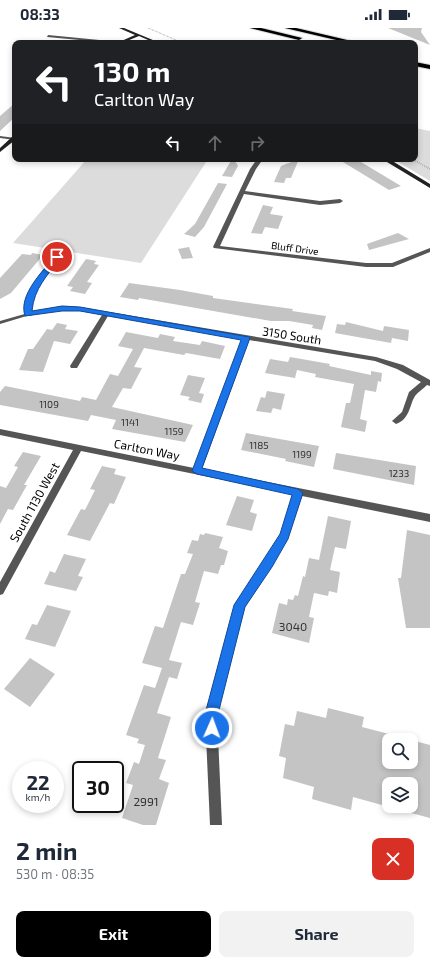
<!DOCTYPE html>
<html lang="en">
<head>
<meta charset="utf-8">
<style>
	:root { --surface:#fff; --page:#f2f2f3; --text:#1f2937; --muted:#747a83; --accent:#000 }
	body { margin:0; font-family:"Exo 2",sans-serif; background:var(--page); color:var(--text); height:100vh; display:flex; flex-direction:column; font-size:15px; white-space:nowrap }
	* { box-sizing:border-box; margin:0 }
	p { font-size:13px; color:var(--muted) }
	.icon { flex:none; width:22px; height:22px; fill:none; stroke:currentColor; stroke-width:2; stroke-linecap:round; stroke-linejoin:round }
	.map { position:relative; height:797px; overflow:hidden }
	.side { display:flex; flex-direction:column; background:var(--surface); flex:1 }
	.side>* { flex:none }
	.guide { position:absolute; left:12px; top:12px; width:406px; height:122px; border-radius:8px; box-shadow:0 2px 6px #0003; background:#202124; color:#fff; overflow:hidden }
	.controls { position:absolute; left:382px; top:705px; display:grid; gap:8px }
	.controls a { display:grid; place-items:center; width:36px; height:36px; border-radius:8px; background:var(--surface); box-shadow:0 2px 6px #0003; font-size:20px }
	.speed { position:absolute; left:12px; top:733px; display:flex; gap:8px; font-size:20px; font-weight:700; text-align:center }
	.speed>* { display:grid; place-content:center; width:52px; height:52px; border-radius:50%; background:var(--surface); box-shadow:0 2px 6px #0003; line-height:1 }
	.speed small { font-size:10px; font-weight:400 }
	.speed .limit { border:2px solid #111; border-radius:6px; background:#fff; color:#111 }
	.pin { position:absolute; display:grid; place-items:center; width:34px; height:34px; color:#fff; margin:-17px; border:2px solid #fff; border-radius:50%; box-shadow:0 1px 4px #0007 }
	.me { position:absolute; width:44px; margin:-22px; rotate:2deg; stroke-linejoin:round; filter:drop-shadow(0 0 3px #0008) }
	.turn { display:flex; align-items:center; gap:14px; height:84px; padding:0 16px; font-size:18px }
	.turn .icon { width:52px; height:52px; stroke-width:2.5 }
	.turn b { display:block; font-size:28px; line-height:34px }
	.lanes { display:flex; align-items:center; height:38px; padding:0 16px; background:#0003; justify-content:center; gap:20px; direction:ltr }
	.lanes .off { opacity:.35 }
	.round { display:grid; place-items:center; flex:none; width:42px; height:42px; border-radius:8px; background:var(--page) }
	.headline { display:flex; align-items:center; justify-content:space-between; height:68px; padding:0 16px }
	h1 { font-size:24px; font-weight:700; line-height:30px }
	.button { display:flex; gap:8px; margin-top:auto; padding:8px 16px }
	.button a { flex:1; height:46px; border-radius:8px; background:var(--accent); color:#fff; font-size:16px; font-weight:700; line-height:46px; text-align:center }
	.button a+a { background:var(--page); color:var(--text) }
	.status { display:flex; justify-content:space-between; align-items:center; height:28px; padding:0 20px; background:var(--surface); direction:ltr }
	.status svg { height:11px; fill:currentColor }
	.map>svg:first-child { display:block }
</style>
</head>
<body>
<div class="status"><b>08:33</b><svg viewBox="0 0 49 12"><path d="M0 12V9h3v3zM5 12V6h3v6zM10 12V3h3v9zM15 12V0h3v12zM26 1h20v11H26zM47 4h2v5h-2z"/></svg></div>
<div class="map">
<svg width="430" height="797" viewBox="0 0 430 797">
	<rect width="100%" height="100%" fill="#fff"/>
	<path fill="#dcdcdc" d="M415,100L430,103V153L393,131H415Z
		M87,131H208L141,235L13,215Z"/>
	<path fill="#c4c4c4" d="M388,0H422L421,4L430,17Z
		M15,75V89L0,103V88Z
		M232,131H234L238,138L232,149L222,148Z
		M299,131L291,150H286L284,155L274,154L281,138Z
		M338,131H356L401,158L389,162Z
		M218,155L227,156L204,199L195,209L184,206L195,196Z
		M263,177L273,179L270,186L283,188L278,201L265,199L262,206L251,205Z
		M398,205L409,211L369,222L367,216Z
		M189,219L193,230L182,231L178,221Z
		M32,225L43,227L11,265L0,271V250L22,226L31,227Z
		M86,231L96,233L94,236L99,237L87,254L92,255L85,266L70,263L73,259L67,258Z
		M129,255L180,262L213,268V270L293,281L292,283L326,288L322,302L312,300L313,297L289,293H271L139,270L138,272L120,269Z
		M346,294L383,303L384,298L409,302L408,313L392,310L391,315L335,305L337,296L345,297Z
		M57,295L67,297L65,301L78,303L70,316L54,313L43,344L19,342L28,321H33L47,301L52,302Z
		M126,304L158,310L160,306L175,309L173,313L200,317L202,313L225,318L220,331L186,325L184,327L144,320L134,339L142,340L131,361L123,360L112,379L193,397L185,414L112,401L116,392L91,387L88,393L0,377V364L5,358L80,373L82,369L96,372L110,346L118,348L133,321L118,318Z
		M290,329L330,336L329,338L371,347V343L382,345L381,354L378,353L376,364L365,362L360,391L367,393L365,404L341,399L346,375H350L354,356L315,349L316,346L297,342L295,350L265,345L270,331L288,334Z
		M188,347L205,350L199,365L204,366L201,375L188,372L190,369L180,367Z
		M267,363L285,366L281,382L273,380L271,385L256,383L261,369L265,370Z
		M246,405L319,418L314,439L285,433L286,431L241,422Z
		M23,424L41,428L24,457H27L13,482L8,481L0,496V458L6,460L18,439L14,438Z
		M336,425L416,438L414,457L333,441Z
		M102,438L116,441L114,446L126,449L114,476L110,475L90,513L67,507L81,481L85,482L95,462L90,461Z
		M237,468L254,472L250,484L257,486L252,503L226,497Z
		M328,488L351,493L346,521L335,519L330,542L340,544L337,565L329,563L328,568L314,565L309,589L314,590L309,615L272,605L279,575L287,577L288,571L293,572L295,567L298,568L303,548L305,549L309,530L319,532Z
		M407,502L430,507V600H406L398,550H401Z
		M205,505L223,509L219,520L228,523L224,537H221L218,546L204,543L195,574L200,575L193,597L181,594L169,632L182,635L177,651L169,649L157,685L171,689L158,730L166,732L159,751L169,755L156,797H143L122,790L133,757L126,755L134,734L139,736L145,717L137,715L139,711L126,707L144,657L155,660L162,640L142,635L155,598L163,600L181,546H185L193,526L187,525L192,512L198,513L200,506L204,507Z
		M64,526L86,531L78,548L83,549L76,563L44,556L50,543L55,545Z
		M47,577L71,583L55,619L25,611L32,596L37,597Z
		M30,630L55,646L30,679L4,661Z
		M328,680L364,689L362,699L389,706V734H411V712L430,717V790L411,785V756H389V779L353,769L351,782L312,771L314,759L283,750L286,730L279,728L285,696L294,698L297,683L326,690Z"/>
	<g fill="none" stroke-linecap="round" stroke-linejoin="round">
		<defs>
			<path id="motorway" d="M250,0H261L302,10L299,12Z
				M285,0H296L360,15H349Z
				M415,34L430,37V41L415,38Z"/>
		</defs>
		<use href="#motorway" stroke="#dbdbdb" stroke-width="2"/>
		<path stroke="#777" stroke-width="1" stroke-dasharray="0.5 1" stroke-linecap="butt" d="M148,0L183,15"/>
		<path stroke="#777" stroke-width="1.5" stroke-dasharray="0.5 1.5" stroke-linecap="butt" d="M412,131L430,141"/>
		<path fill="#555" fill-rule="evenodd" d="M48,7L120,14L121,15H112L47,9Z
			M28,285L30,286V287L0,296V293Z"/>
		<path fill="#555" fill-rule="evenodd" d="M0,108L15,110V112L0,110Z
			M257,131H263L256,141L245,163L320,173L340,171L343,173L340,175L320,177L244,166L220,218L366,235H392L430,220V224L393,239H366L214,220L213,219L250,141Z
			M57,227L60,229C47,246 34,261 32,283L62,278L80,279L376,329L403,337L430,352V358L427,357C424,360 418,364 415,368C409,378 410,391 396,396L392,393L402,384L409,364L421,354L397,341L375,333L249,312L202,441L430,486V494L302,468L288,510L245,579L217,686L222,797H210L205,686L235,577L281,506L293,466L81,423L3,566L0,567V554L73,422L0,407V401L194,440L243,311L108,288L77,340H71L70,338L102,287L80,283L62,282L28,288L25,286C27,262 40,246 55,228Z"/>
		<path fill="#222" fill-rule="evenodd" d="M119,0H124L160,15H155L139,8L122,15H117L135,7Z
			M13,108H15V112L0,124V120Z
			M382,131H389L430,156V160Z"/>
		<use href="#motorway" fill="#000" fill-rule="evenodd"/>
	</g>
	<path fill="#1a73e8" stroke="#114b97" d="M57,227L61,229C48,247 34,260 32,283L62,278L80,279L249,309L250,310L202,440L298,461L303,465L288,511L272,539L245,579L218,686L219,700L217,705L212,707L208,705L205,686L234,577L280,506L292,467L197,446L192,443L241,312L80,283H62L25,288C18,267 43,243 55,228Z"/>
	<g text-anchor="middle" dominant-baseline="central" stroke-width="3.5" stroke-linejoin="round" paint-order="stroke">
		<g font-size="10" fill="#000" stroke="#fff">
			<text transform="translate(295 220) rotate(8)">Bluff Drive</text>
		</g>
		<g font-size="10" fill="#313131">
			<text x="49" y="376">1109</text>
			<text x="130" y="394">1141</text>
			<text x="174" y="403">1159</text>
			<text x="259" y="417">1185</text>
			<text x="302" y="426">1199</text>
			<text x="399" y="445">1233</text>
		</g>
		<g font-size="12" fill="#000" stroke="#fff">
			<text transform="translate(292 307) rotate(9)">3150 South</text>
			<text transform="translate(147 421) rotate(11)">Carlton Way</text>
			<text transform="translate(34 474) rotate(-61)">South 1130 West</text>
		</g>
		<g font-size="12" fill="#313131">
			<text x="293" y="598">3040</text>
			<text x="146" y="773">2991</text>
		</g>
	</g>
</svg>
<div class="controls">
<a><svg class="icon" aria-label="search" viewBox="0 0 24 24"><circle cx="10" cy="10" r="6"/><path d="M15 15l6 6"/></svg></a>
<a><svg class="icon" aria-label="layers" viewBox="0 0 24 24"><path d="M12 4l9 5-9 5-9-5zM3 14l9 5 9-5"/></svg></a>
</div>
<div class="speed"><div>22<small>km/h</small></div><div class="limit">30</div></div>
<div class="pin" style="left:57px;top:229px;background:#d93025"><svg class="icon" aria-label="arrive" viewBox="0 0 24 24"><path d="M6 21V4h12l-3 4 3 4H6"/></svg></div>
<svg class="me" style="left:212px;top:700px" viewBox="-20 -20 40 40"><circle r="17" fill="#1a73e8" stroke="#fff" stroke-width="3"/><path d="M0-11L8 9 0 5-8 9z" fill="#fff"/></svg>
<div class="guide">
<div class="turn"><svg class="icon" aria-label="left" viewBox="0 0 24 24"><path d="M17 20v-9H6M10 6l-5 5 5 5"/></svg><div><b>130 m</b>Carlton Way</div></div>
<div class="lanes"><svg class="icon" aria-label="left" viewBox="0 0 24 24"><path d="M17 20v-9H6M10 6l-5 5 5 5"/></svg><svg class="icon off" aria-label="ahead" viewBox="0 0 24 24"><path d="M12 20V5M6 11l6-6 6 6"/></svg><svg class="icon off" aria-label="right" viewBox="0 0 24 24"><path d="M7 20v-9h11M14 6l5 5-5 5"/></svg></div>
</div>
</div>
<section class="side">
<div class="headline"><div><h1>2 min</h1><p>530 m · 08:35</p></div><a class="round" style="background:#d93025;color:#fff"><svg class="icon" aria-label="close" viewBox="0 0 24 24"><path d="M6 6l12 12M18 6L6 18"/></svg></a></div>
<div class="button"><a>Exit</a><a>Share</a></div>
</section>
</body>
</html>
